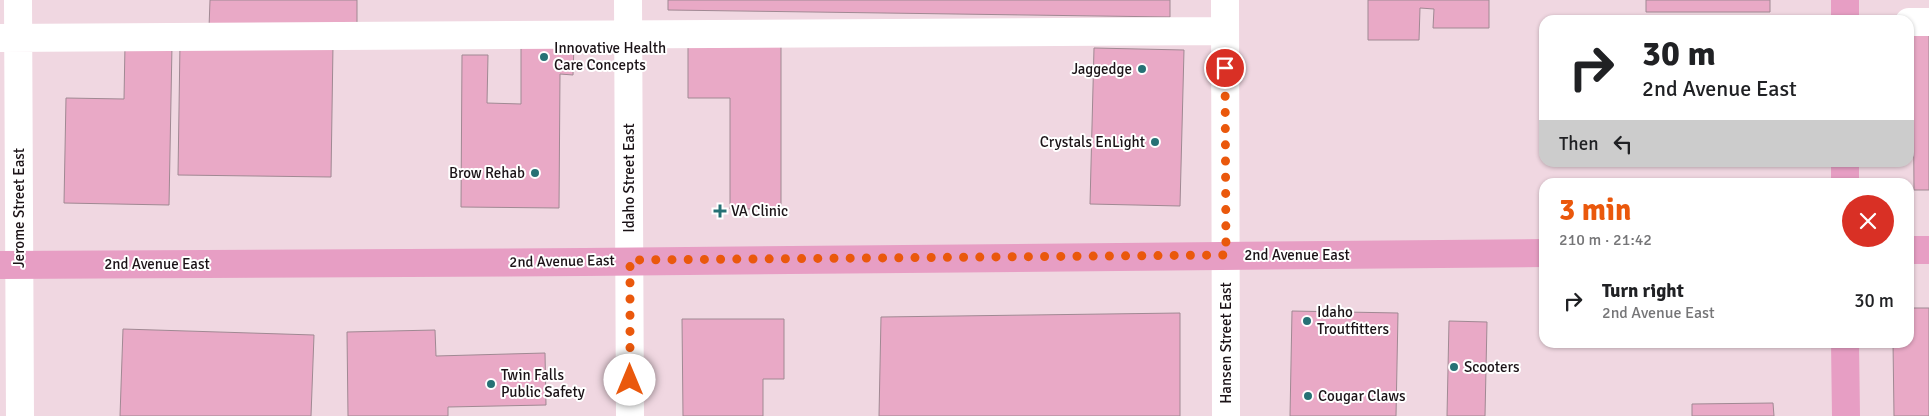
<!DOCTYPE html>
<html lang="en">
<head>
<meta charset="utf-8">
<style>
	:root { --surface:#fff; --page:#f2f2f2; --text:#202124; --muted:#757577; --accent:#ea580c }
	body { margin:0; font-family:Signika,sans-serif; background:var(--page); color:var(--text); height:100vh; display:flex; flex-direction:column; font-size:19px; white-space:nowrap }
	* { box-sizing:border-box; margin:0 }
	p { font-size:16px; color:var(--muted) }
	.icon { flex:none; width:28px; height:28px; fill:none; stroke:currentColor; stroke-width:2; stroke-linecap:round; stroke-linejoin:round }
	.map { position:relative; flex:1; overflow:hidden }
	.panel { position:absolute; left:1539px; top:178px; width:375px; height:170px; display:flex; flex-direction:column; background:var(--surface); border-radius:15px; box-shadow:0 1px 4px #0004 }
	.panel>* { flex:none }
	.top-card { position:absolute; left:1539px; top:15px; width:375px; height:152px; border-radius:15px; box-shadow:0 1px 4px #0004; background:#fff; color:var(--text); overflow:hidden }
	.pin { position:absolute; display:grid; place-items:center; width:42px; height:42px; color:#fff; margin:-21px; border:2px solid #fff; border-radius:50%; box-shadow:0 1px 5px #0007 }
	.me { position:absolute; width:55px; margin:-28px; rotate:0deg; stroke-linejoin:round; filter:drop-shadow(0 0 4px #0008) }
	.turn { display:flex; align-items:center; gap:18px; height:105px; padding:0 20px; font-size:22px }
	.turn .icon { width:65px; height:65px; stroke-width:2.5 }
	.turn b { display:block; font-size:35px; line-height:42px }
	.then { display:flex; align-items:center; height:48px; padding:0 20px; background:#0003; gap:10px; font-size:19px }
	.round { display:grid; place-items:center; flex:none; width:52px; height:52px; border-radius:26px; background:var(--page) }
	.summary { display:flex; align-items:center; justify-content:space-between; height:85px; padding:0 20px }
	h1 { font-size:30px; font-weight:800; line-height:38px; color:var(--accent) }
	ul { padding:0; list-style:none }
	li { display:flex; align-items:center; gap:15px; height:75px; padding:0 20px }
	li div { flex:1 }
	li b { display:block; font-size:19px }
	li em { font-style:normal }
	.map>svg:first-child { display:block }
</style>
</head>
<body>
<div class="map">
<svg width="1929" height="416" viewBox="0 0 1929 416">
	<rect width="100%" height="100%" fill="#f0d7e1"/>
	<path fill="#e9a9c6" stroke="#a08993" d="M210,0H357V28H209Z
		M668,0H1170V17L668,10Z
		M1368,0H1489V28H1433L1434,9L1420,8L1419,40H1368Z
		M1646,0H1770V12H1646Z
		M1913,35H1929V190H1914Z
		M521,41L574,44L573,75L560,74L559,208L461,207L462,55H488L487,103L521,104Z
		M180,43L333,45L331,177L178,175Z
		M688,44H781V209H730V98H688Z
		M125,45H172L169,205L64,203L66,98L124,99Z
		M1094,48L1184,50L1180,206L1090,204Z
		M1909,308H1929V416H1894L1893,342H1909Z
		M1292,311L1398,313L1396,416H1290Z
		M1180,313V416H879L881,317Z
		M682,319H784V379H763V416H683Z
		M1449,321L1487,322L1485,416H1447Z
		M123,329L314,335L311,416H120Z
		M435,330L436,356L545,353L546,405L448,407V416H348L347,332Z
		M1644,342H1784V345L1644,344Z
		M1773,403L1774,416H1692V404Z"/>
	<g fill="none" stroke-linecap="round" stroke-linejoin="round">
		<path stroke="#fff" stroke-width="28" d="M18,0L20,416
			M628,0L630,416
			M1225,0L1226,416
			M1909,22H1929
			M0,38L1225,31"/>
		<path stroke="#e79ec4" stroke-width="28" d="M1845,0V20
			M1845,182V162
			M1909,250H1929
			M0,265L584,262L1544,253
			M1845,342L1846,416"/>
	</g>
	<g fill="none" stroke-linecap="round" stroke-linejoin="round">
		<path stroke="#ea580c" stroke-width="9" stroke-dasharray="0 16.2" d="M630,380V260L1226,255L1225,68"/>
	</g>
	<g fill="#267175" stroke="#fff" stroke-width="2">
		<circle cx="544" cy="57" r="5"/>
		<circle cx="1142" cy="69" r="5"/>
		<circle cx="1155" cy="142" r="5"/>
		<circle cx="535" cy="173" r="5"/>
		<path d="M717.5 203.5h5v5h5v5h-5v5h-5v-5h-5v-5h5z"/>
		<circle cx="1307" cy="321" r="5"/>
		<circle cx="1454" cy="367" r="5"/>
		<circle cx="491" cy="384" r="5"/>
		<circle cx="1308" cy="396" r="5"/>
	</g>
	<g text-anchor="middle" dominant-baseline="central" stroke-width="4" stroke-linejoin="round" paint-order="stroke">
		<g font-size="15" fill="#1b1317" stroke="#fff" text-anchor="start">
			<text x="554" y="48">Innovative Health<tspan x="554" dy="17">Care Concepts</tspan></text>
			<text x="1132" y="69" text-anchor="end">Jaggedge</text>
			<text x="1145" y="142" text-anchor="end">Crystals EnLight</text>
			<text x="525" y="173" text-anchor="end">Brow Rehab</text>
			<text x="731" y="211">VA Clinic</text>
			<text x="1317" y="312">Idaho<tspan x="1317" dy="17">Troutfitters</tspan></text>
			<text x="1464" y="367">Scooters</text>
			<text x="501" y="375">Twin Falls<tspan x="501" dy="17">Public Safety</tspan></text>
			<text x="1318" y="396">Cougar Claws</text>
		</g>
		<g font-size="15" fill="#1b1317" stroke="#fff">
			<text transform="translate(629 178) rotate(-90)">Idaho Street East</text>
			<text transform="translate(19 208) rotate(-90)">Jerome Street East</text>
			<text x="1297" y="255">2nd Avenue East</text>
			<text transform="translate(562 261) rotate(-1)">2nd Avenue East</text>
			<text x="157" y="264">2nd Avenue East</text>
			<text transform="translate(1226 343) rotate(-90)">Hansen Street East</text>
		</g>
	</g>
</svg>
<div class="pin" style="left:1225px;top:68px;background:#d93025"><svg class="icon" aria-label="arrive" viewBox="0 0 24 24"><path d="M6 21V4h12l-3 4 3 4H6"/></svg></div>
<svg class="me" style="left:630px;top:380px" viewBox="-20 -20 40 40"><circle r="19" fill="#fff"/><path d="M0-13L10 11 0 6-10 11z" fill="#ea580c"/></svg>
<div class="top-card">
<div class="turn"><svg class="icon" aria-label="right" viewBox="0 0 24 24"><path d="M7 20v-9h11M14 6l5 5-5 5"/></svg><div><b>30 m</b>2nd Avenue East</div></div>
<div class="then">Then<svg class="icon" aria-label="left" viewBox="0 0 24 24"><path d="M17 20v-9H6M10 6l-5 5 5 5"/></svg></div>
</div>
<section class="panel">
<div class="summary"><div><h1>3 min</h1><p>210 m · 21:42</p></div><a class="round" style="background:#d93025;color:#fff"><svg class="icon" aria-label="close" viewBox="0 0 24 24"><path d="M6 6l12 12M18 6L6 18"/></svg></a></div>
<ul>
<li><svg class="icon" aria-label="right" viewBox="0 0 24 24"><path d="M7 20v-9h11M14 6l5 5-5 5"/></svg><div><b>Turn right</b><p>2nd Avenue East</p></div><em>30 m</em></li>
</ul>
</section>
</div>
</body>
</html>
